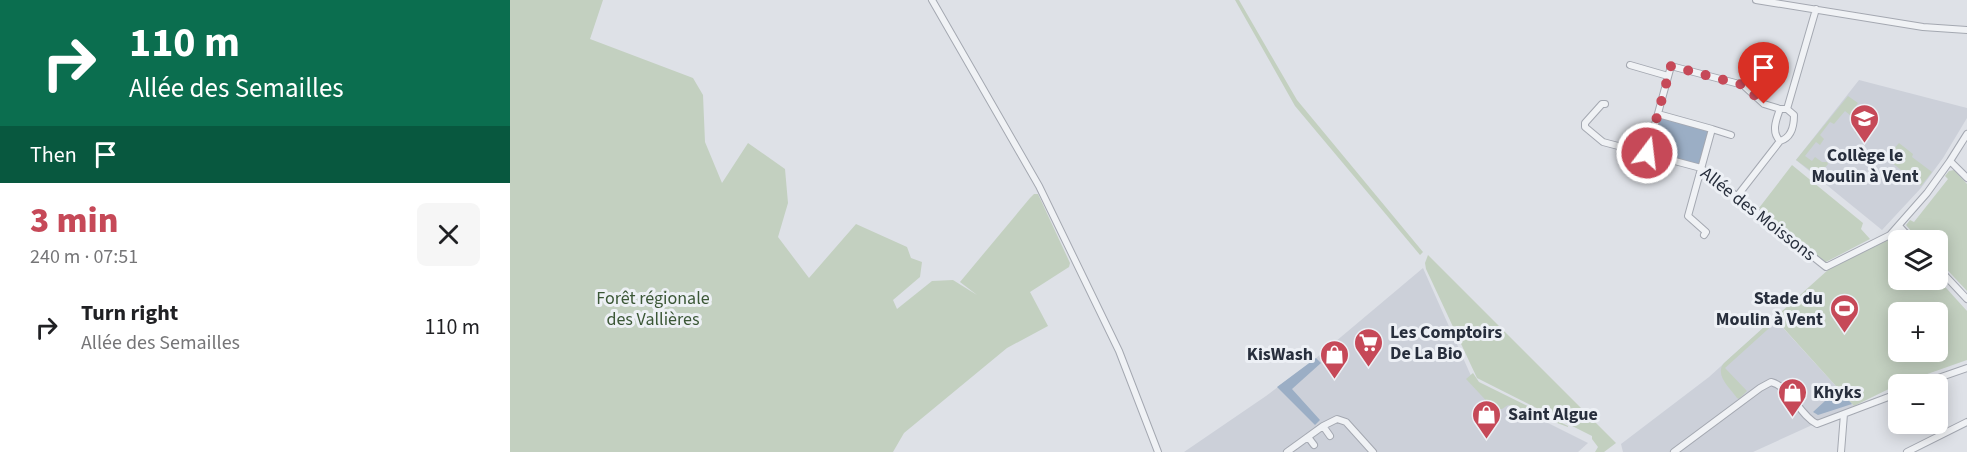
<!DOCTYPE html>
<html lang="en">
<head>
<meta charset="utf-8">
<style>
	:root { --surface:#fff; --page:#f6f6f6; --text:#202124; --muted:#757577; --accent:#c64958 }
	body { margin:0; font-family:"Source Sans 3",sans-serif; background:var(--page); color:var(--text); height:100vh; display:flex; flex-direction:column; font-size:22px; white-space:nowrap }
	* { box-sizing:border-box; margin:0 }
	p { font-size:20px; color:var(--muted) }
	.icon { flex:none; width:33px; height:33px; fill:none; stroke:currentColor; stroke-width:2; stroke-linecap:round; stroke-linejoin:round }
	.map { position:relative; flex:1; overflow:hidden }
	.details { display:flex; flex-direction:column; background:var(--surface); width:510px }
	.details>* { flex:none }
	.top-card { background:#0b6e4f; color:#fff; overflow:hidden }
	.tools { position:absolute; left:1378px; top:230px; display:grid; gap:12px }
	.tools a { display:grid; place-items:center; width:60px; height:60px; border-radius:9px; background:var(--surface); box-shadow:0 3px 15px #0003; font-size:30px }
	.pin { position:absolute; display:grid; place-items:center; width:51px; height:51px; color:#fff; margin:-62px -26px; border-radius:50% 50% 50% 0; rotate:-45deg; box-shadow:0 0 6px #0007 }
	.pin .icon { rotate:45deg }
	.me { position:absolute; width:66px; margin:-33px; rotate:15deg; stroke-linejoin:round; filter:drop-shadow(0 0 4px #0008) }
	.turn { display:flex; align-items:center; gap:21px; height:126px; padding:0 30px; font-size:27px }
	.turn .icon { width:78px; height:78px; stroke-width:2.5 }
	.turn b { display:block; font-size:42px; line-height:51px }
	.then { display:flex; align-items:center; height:57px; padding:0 30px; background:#0003; gap:12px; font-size:22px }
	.round { display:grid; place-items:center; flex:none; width:63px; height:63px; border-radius:9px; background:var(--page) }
	.headline { display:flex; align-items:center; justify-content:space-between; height:102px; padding:0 30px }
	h1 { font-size:36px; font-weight:800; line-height:45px; color:var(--accent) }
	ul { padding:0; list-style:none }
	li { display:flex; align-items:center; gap:18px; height:84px; padding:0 30px }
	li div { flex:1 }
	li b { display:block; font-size:22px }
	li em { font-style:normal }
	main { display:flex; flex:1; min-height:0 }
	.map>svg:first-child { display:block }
</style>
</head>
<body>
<main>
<section class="details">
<div class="top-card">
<div class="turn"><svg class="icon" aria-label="right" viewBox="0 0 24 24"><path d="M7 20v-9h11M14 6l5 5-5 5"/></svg><div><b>110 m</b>Allée des Semailles</div></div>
<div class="then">Then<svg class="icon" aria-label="arrive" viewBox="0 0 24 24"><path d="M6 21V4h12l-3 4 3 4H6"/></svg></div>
</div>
<div class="headline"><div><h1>3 min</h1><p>240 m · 07:51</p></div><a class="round"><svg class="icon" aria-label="close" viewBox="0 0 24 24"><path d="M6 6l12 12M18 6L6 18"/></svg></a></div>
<ul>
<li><svg class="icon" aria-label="right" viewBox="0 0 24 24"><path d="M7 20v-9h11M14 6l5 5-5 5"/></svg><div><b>Turn right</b><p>Allée des Semailles</p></div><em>110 m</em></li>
</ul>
</section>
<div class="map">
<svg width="1457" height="452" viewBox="0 0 1457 452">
	<rect width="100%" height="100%" fill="#dee1e7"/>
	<path fill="#ccd0d9" d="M1349,80L1457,108V118L1433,158L1411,188L1372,230L1286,160Z
		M913,268L966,387L1078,443L1068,452H674L756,396L806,358Z
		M1264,318L1344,406L1243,452H1113L1111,444L1199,377Z"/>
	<path fill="#c3d0c0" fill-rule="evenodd" d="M0,0H93L80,39L183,78L193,95L195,142L212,183L238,143L275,169L278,203L268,237L299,278L346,224L397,247L401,258L412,262L410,277L383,300L387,309L422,281L443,280L467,295L450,282L520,198L524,194H528L560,263L559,267L520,292L538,326L497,348L394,433L383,452H0Z
		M725,0H729L787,100L913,252L910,255L785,106Z
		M1338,96L1348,103L1345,107L1359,118L1346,134L1345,132L1352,122L1348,119L1346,120L1335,111L1324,124L1320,122L1310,135L1314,139L1310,145L1306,142L1295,156L1302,161L1305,157L1312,162H1317L1318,164L1308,176L1286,160Z
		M1389,143L1403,154L1402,157L1422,172L1411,186L1376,158Z
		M1282,165L1353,223L1351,229L1360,239L1314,263L1249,208Z
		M1444,170L1457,184V291L1428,260V240H1409L1396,225L1400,220L1404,222L1438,179L1435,176L1439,171Z
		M1387,234L1392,240H1389V279H1428L1457,311V360L1389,384L1344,406L1267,321L1215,368L1237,391L1229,399L1227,398C1220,388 1204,375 1214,363L1319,269ZM1389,312H1428V351H1389Z
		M918,255L1106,443L1094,452H1085L1088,447L1082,439V436L967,378L916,269L915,263Z
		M963,373L969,382L1058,426V427L998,405L992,409H984L956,379Z"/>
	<path fill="#9baec5" d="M1151,118H1155L1197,131L1198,134L1189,163L1186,165L1144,154L1142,149L1149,121Z
		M806,358L811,363L782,389L810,420L805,425L767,387Z
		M1328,389L1342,404L1308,415L1303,412Z"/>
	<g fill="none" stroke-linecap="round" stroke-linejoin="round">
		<defs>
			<path id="minor" d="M422,0L529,186L609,351L648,452
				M1246,0L1413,27L1457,30
				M1120,65L1158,76
				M1095,104H1092L1075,123V127L1093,142L1191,168L1316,267L1380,235L1417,193L1440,161L1457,134
				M1148,114L1202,129L1178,216L1196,232L1194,235
				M1202,129L1221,135
				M1270,141C1261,132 1266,120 1270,109
				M1440,161L1457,178
				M1130,179L1161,66L1233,85L1254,104L1270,109H1277L1306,9
				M1228,195L1270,141C1281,138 1284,126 1284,115L1277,109
				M1389,226L1402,240
				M1428,268L1457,299
				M1411,384L1457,368
				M813,426L820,436
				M798,437L804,445
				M777,452L813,426L827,419L836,422L863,452
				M1164,452L1250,388L1261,382C1281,387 1289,415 1307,424L1389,393
				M1331,452L1334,414
				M1397,452L1457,422"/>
		</defs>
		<use href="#minor" stroke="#a4a8b1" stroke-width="8"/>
		<use href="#minor" stroke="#f0f2f5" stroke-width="6"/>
	</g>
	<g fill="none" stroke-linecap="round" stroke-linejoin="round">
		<path stroke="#c64958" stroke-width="10" stroke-dasharray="0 18" d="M1137,153L1161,66L1233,85L1254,104"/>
	</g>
	<defs>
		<symbol id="school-pin" viewBox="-11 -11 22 30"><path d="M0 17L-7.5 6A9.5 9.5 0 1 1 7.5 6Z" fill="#c64958" stroke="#edf0f5"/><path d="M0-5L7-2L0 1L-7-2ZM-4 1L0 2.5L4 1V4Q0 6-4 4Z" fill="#fff"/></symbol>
		<symbol id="stadium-pin" viewBox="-11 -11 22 30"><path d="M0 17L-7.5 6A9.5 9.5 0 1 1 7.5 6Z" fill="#c64958" stroke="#edf0f5"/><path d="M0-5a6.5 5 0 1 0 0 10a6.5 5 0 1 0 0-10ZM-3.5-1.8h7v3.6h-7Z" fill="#fff"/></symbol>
		<symbol id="supermarket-pin" viewBox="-11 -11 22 30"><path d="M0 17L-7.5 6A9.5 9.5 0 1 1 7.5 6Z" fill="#c64958" stroke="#edf0f5"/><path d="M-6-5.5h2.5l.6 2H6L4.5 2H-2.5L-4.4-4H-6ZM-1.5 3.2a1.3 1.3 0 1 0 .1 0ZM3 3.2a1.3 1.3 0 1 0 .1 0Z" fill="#fff"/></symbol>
		<symbol id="shop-pin" viewBox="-11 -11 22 30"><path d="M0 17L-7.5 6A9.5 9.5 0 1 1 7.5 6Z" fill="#c64958" stroke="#edf0f5"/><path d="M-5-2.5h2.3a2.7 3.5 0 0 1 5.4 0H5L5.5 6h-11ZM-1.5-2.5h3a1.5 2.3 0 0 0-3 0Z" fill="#fff"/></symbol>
	</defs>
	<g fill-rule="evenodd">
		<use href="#school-pin" x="1338" y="102" width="33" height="45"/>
		<use href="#stadium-pin" x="1318" y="292" width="33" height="45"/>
		<use href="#supermarket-pin" x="842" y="326" width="33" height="45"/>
		<use href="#shop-pin" x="808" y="338" width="33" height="45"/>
		<use href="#shop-pin" x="1266" y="376" width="33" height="45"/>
		<use href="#shop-pin" x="960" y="398" width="33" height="45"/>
	</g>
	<g text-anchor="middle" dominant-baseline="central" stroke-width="6" stroke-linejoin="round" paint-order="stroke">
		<g font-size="18" font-weight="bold" fill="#282f3d" stroke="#edf0f5" text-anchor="start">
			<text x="1355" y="155" text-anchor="middle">Collège le<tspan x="1355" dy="21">Moulin à Vent</tspan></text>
			<text x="1313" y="298" text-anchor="end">Stade du<tspan x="1313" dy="21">Moulin à Vent</tspan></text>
			<text x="880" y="332">Les Comptoirs<tspan x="880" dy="21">De La Bio</tspan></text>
			<text x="803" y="354" text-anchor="end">KisWash</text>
			<text x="1303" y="392">Khyks</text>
			<text x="998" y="414">Saint Algue</text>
		</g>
		<g font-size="18" fill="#282f3d" stroke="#edf0f5">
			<text transform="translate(1248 214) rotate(38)">Allée des Moissons</text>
		</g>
		<g font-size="18" fill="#3b5736" stroke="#edf0f5">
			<text x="143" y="298">Forêt régionale<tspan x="143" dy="21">des Vallières</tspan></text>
		</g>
	</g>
</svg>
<div class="tools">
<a><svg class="icon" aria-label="layers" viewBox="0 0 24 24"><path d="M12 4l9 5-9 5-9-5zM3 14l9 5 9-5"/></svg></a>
<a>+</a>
<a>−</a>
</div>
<div class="pin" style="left:1254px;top:104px;background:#d93025"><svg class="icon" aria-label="arrive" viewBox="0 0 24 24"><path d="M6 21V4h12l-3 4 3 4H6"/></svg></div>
<svg class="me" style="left:1137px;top:153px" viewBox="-20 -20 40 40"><circle r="17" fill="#c64958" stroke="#fff" stroke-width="3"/><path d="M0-11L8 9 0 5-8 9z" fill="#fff"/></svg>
</div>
</main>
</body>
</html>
